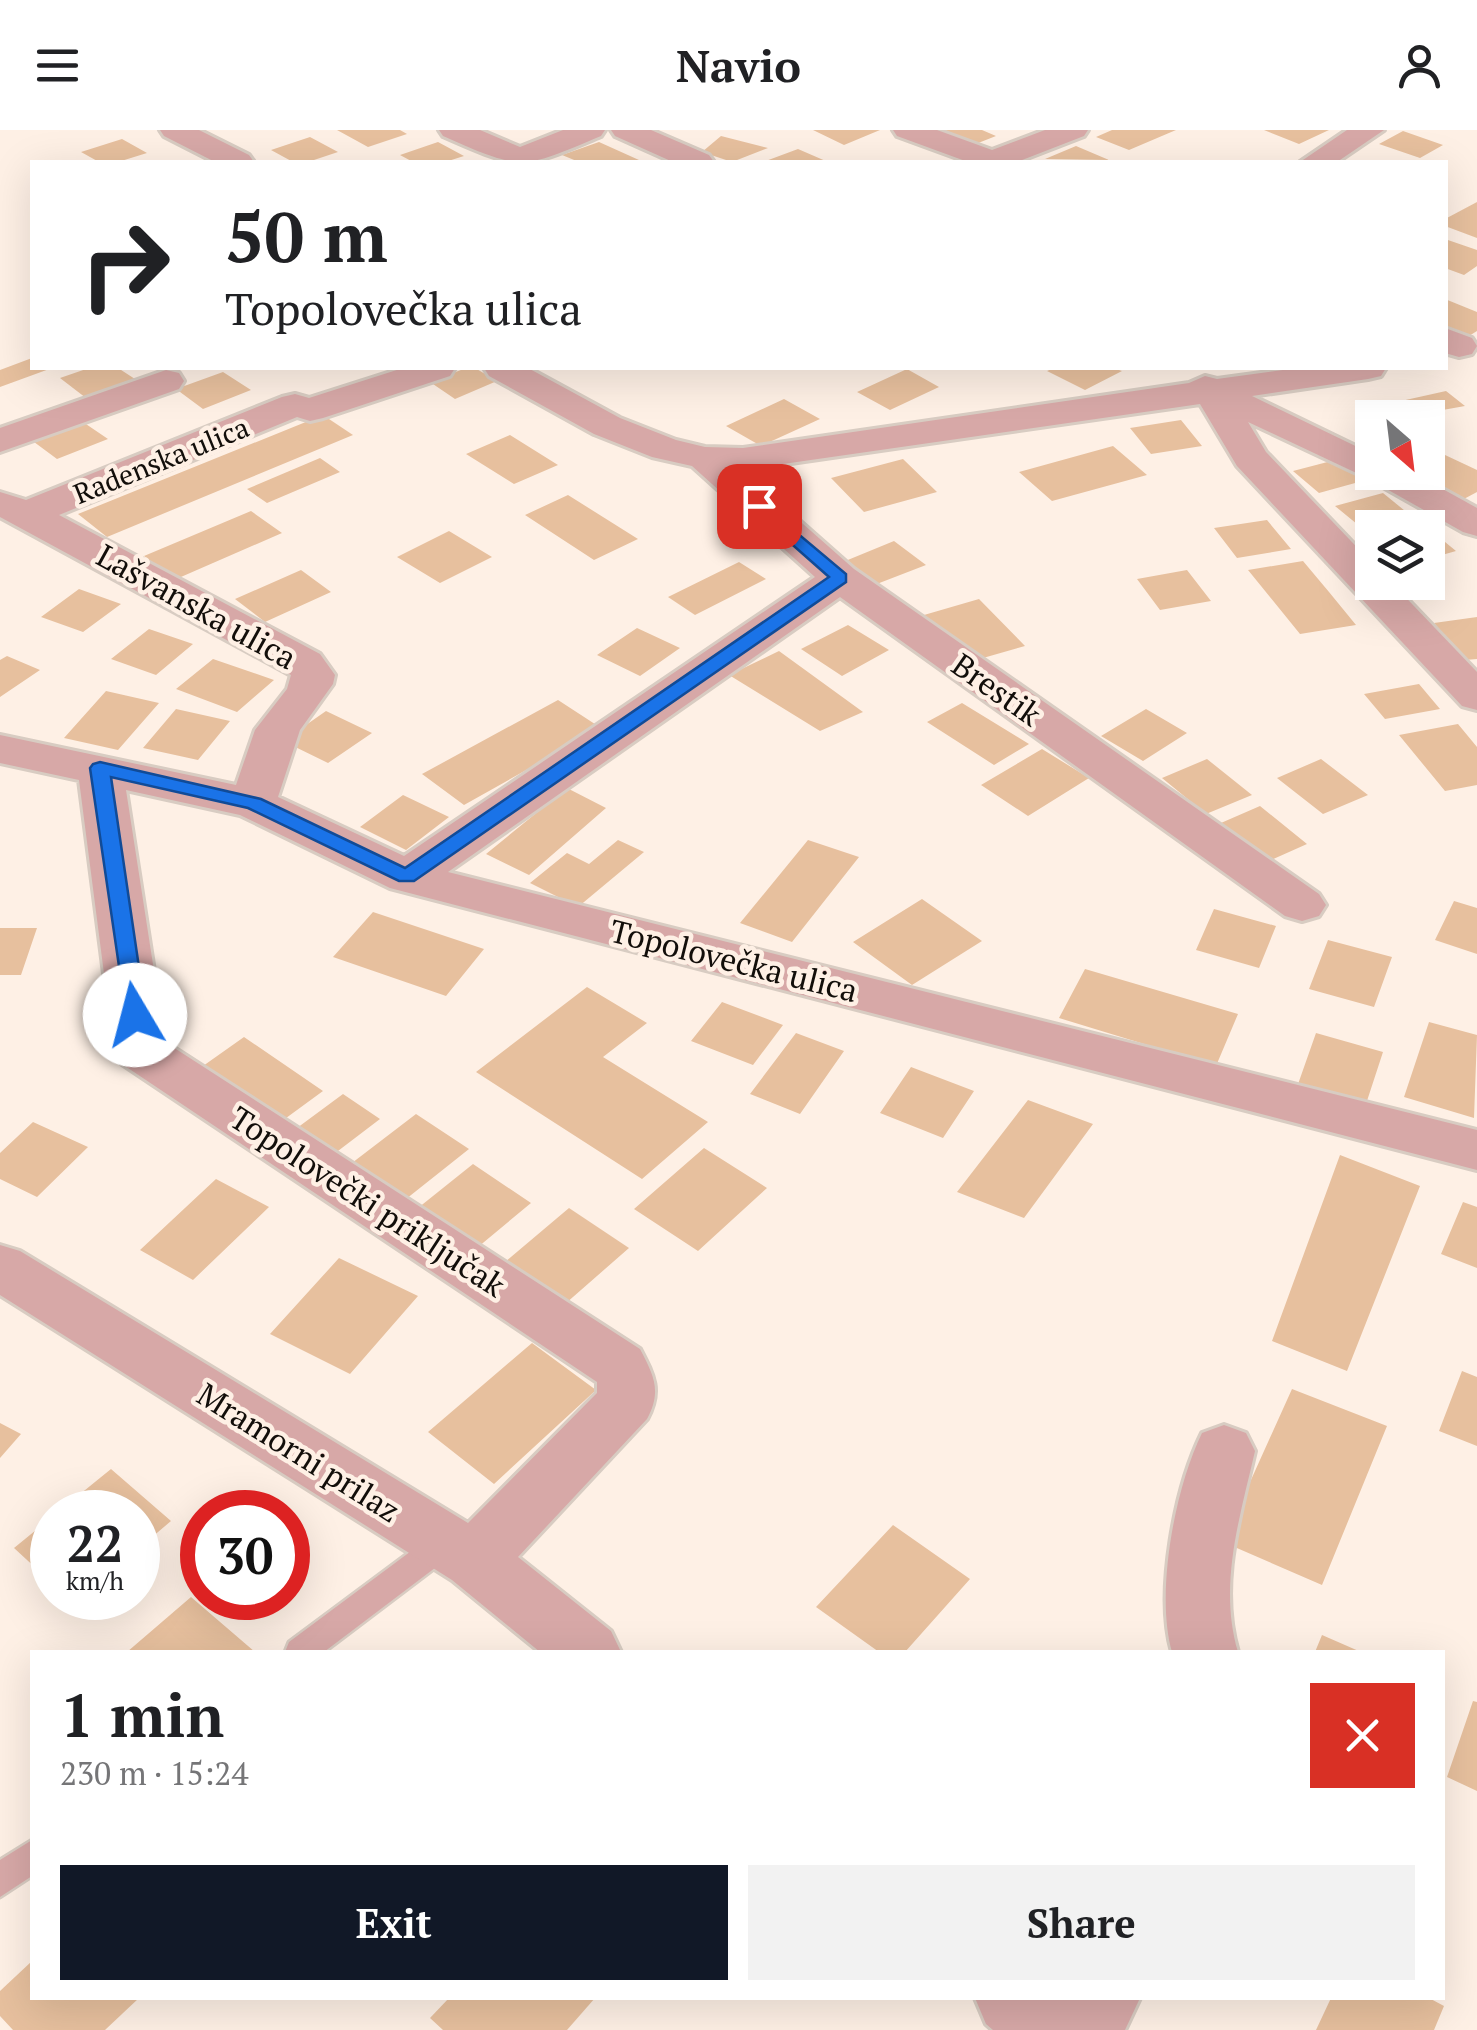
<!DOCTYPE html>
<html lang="en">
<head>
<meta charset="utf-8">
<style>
	:root { --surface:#fff; --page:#f2f2f2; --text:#202124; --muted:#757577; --accent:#111827 }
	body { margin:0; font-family:"PT Serif",serif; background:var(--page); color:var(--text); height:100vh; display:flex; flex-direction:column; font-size:38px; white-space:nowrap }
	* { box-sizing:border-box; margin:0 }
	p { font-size:32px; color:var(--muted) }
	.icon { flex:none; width:55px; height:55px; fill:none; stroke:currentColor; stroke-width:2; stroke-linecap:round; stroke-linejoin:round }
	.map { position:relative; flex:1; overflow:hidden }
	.details { position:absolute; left:30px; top:1520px; width:1415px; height:350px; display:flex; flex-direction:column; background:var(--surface); border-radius:0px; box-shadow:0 10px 40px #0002 }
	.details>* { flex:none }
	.hud { position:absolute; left:30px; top:30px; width:1418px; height:210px; border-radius:0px; box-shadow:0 10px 40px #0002; background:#fff; color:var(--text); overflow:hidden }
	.needle { width:65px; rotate:152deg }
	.controls { position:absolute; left:1355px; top:270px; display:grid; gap:20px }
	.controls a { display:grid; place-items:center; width:90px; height:90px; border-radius:0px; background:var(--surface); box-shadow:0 10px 40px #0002; font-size:50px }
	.speed { position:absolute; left:30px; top:1360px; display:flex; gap:20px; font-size:50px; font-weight:700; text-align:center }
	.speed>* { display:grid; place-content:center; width:130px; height:130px; border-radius:50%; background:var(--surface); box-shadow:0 10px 40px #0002; line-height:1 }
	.speed small { font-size:25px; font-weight:400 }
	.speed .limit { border:15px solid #d22; background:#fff; color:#111 }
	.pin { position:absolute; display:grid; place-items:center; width:85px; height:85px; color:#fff; margin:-42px; border-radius:20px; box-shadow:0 5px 15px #0006 }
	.me { position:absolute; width:110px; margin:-55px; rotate:352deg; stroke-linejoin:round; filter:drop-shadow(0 0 8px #0008) }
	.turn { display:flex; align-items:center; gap:35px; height:210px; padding:0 30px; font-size:45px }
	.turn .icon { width:130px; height:130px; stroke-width:2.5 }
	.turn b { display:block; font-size:70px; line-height:85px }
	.round { display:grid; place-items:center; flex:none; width:105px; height:105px; border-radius:0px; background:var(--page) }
	.headline { display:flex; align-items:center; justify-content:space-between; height:170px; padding:0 30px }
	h1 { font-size:60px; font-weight:800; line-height:75px }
	.button { display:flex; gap:20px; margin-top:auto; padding:20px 30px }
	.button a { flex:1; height:115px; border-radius:0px; background:var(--accent); color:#fff; font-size:40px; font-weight:800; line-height:115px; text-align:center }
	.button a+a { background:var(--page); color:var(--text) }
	header { display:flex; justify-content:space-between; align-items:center; height:130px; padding:0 30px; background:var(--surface); font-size:45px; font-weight:800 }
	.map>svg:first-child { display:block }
</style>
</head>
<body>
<header><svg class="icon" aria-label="menu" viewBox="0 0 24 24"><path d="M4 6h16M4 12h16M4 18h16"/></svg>Navio<svg class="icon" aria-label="person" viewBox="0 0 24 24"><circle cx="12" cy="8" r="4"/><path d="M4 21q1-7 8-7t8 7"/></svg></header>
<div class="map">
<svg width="1477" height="1900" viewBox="0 0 1477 1900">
	<rect width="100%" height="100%" fill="#fef0e5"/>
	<path fill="#e7c09e" d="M337,0H400L407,4L368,17Z
		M813,0H880L844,15Z
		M947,0H982L996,6L968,17L938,4Z
		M1112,0H1176L1129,20L1096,7Z
		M1264,0H1329L1299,14Z
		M1403,1L1443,15L1420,28L1379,14Z
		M721,6L768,18L732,32L702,22Z
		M310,7L338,22L308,32H293L271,20Z
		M122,9L147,23L118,32H99L81,22Z
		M438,12L464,26L445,32H413L400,25Z
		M599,12L639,30L579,32L562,25Z
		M1076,16L1109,30L1045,29Z
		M798,19L828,32H763Z
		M1477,72V108L1445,96V89Z
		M1445,109L1477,120V136L1464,145L1445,138Z
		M1445,169L1477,182V201L1464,209L1445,202Z
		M32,228V238H52L0,257V240Z
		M89,238H118L135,249L86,268L60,248Z
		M466,238H475L497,251L455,269L430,252Z
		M1054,238H1113L1122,241L1085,260L1047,241Z
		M907,239L939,257L890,280L857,262Z
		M223,242L251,260L203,279L176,259Z
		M1446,261L1465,276L1398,288L1383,275Z
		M784,269L820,289L761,316L726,296Z
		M323,285L353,305L107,407L78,384Z
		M80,290L108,309L57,329L30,309Z
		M1181,290L1202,316L1151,324L1130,298Z
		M510,305L558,335L514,354L466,324Z
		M1113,316L1147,345L1052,371L1019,342Z
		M1428,317L1477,340V362L1462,370L1404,342H1428Z
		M320,328L340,342L267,373L247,359Z
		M903,329L937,362L864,382L831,348Z
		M1339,329L1366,350L1319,363L1293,341Z
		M1383,363L1410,385L1363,399L1335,376Z
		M568,365L638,409L594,430L525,385Z
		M251,381L282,403L174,450L144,426Z
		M1267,390L1291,419L1237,428L1214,398Z
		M1428,398L1456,421L1428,429Z
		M449,401L492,427L440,453L397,427Z
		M894,411L926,435L869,457L838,434Z
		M1303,431L1329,462L1356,495L1300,504L1248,440Z
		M739,432L766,449L695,485L668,467Z
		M301,440L331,462L265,492L235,469Z
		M1187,440L1211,471L1160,480L1137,449Z
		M79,459L121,474L83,502L41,487Z
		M979,469L1025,516L969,532L924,485Z
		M1477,487V529L1465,530L1434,493Z
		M848,495L889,520L842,546L801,519Z
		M637,498L680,518L640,546L597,525Z
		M149,499L193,514L156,545L111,529Z
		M779,521L863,582L820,601L729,545Z
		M7,526L40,540L0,567V530Z
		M213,529L274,550L237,582L176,559Z
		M1419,554L1440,579L1385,589L1364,564Z
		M106,561L159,573L118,620L64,608Z
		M558,570L601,598L464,675L422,644Z
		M962,573L1029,614L994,635L927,592Z
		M176,579L230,591L198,630L143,618Z
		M1146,579L1187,603L1143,631L1101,606Z
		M326,581L372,603L328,633L283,611Z
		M1458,594L1477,617V655L1445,661L1399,605Z
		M1042,619L1089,648L1028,686L981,655Z
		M1207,629L1252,665L1206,684L1162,648Z
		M1321,629L1368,665L1323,684L1277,648Z
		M567,658L606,678L529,745L486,724Z
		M403,665L449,687L406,720L360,697Z
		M1260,676L1307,714L1260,735L1214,696Z
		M618,710L644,722L578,777L530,753L567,723L589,734Z
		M808,710L859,727L792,812L740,793Z
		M922,769L982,811L912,855L853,812Z
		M1454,771L1477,778V824L1435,810Z
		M1214,779L1276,796L1259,838L1196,820Z
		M373,782L484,819L446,866L333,827Z
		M0,798H37L21,845H0Z
		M1328,810L1392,827L1374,877L1309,859Z
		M1085,839L1238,884L1216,936L1059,888Z
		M587,857L647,893L603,927L708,992L642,1049L476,942Z
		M722,872L783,895L753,935L691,911Z
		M1429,892L1477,905L1474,988L1404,967Z
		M796,903L844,921L800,984L750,964Z
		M1316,903L1383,922L1365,977L1297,957Z
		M244,907L323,961L282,991L203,936Z
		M911,937L974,961L943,1008L880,983Z
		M343,964L380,989L334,1024L297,998Z
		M1028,970L1093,994L1024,1088L957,1062Z
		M416,984L469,1019L401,1073L348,1036Z
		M33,992L88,1017L37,1067L0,1049V1023Z
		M704,1018L767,1058L698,1121L634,1079Z
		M1340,1025L1420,1056L1347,1241L1272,1211Z
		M473,1034L531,1073L466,1127L408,1086Z
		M216,1049L269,1077L193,1150L140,1120Z
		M1463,1072L1477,1077V1138L1441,1124Z
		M569,1078L629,1118L565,1174L505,1132Z
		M339,1128L418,1166L350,1244L270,1204Z
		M532,1213L596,1260L494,1354L428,1302Z
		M1462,1241L1477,1247V1316L1439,1301Z
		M1292,1259L1387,1296L1322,1455L1223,1412Z
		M0,1293L21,1304L0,1328Z
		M111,1339L171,1391L138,1419V1382H58Z
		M52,1387V1453L14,1418Z
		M893,1395L970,1449L905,1522H879L816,1477Z
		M191,1467L255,1522H127Z
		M1322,1505L1361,1522H1315Z
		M1473,1571L1477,1572V1661L1447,1647Z
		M32,1831V1868H139L105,1900H13L0,1886V1861Z
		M449,1868H595L567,1900H443L430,1888Z
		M1331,1868H1429L1444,1876L1434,1900H1316Z"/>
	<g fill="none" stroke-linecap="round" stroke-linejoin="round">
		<defs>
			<path id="lane" d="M445,1400L456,1404L460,1413L456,1422L324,1522H285L289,1512L434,1404Z
				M32,1710V1746L0,1767V1730Z"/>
			<path id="street" d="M160,0H199L249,25L254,32H215L164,6Z
				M439,0H480L520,17L563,0H605L601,6C522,39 524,42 443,6Z
				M611,0H651L709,25L714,32H673L615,6Z
				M893,0H937L992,20L1045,0H1088L1084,6L1017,32H968L897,6Z
				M1347,0H1384L1337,32H1300Z
				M1445,198L1472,208L1477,216L1472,224L1459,227L1445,223Z
				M403,238H455L450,246L323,288L310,291L297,287L59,385L320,524L335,545L333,554L300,600L278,667L404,726L815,447L692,336L652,327L594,304L489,246L484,238H528L620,288L676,310L705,317L743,318L1189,253L1205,246L1217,249L1297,238H1386L1381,246L1368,249L1252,266L1372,324V342H1412L1477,378V406L1463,402L1367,348L1248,292L1266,322L1372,433V452H1391L1477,542V580L1462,576L1237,336L1200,274L742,340L854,439L1319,764L1326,775L1319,786L1302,791L1285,786L840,467L448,742L1477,1000V1040L390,758L240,685L126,660L165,912L640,1219C654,1246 662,1261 647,1289L518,1427L611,1501L621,1522H540L452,1450L0,1165V1115L20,1121L468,1393L597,1263V1252L122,934L114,921L79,650L0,633V605L236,655L255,600L287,559L291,545L0,387V362L26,370L282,267L295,264L309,268Z
				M166,240L179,243L184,251L179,259L0,322V298Z
				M1224,1295L1246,1303L1255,1321C1240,1387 1218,1455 1238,1522H1172C1155,1463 1175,1358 1202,1303Z
				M975,1868H1140L1125,1900H993L986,1894Z"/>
		</defs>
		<use href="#lane" stroke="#d8ccc2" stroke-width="5"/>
		<use href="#street" stroke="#d8ccc2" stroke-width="6"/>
		<use href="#lane" fill="#d7a8a7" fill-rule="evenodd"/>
		<use href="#street" fill="#d7a8a7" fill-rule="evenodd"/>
	</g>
	<path fill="#1a73e8" stroke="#114b97" stroke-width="2.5" d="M759,371L846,444V452L414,751H399L248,678L111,647L146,885L143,891H127L90,638L93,634L100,632L261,669L405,738L829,447L753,380L751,376Z"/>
	<g text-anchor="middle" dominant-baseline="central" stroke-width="9" stroke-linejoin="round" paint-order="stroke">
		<g font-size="28" fill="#120e0a" stroke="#fef0e5">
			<text transform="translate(161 330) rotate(-22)">Radenska ulica</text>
		</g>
		<g font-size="32" fill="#120e0a" stroke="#fef0e5">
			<text transform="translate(197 476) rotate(29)">Lašvanska ulica</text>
			<text transform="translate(997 559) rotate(35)">Brestik</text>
			<text transform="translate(734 830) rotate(14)">Topolovečka ulica</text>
			<text transform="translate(368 1071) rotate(33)">Topolovečki priključak</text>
			<text transform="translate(299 1322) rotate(32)">Mramorni prilaz</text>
		</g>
	</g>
</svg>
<div class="controls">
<a><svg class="needle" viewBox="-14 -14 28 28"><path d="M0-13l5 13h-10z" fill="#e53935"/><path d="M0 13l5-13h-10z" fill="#757577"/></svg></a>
<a><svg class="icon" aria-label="layers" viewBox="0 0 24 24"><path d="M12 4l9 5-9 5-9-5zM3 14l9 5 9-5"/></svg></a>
</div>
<div class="speed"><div>22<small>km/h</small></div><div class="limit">30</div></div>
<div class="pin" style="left:759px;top:376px;background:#d93025"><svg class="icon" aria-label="arrive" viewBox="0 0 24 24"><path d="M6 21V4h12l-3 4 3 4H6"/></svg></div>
<svg class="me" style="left:135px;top:885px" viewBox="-20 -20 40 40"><circle r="19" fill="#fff"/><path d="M0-13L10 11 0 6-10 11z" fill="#1a73e8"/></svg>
<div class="hud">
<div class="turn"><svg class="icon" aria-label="right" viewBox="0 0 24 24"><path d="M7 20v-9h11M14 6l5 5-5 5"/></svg><div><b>50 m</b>Topolovečka ulica</div></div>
</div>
<section class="details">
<div class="headline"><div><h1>1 min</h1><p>230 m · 15:24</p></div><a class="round" style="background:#d93025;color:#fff"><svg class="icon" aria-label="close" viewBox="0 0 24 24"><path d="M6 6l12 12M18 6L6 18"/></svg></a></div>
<div class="button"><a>Exit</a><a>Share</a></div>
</section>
</div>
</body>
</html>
